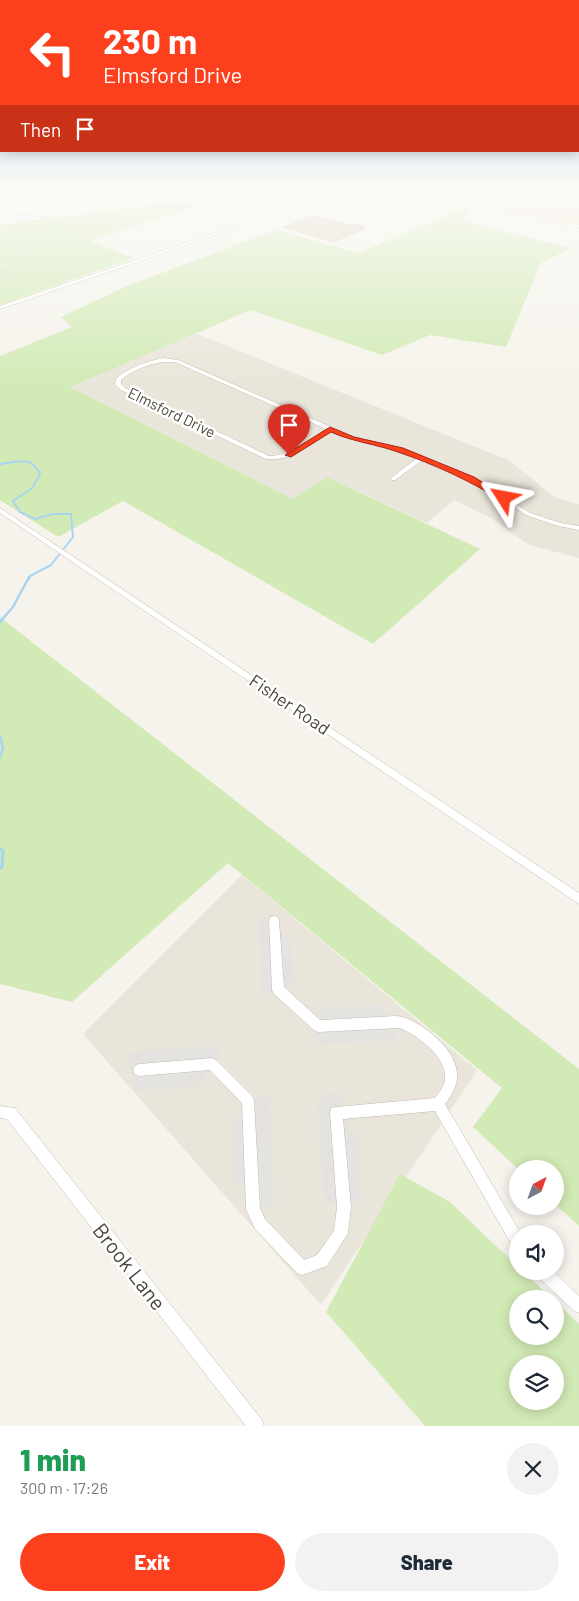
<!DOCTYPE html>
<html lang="en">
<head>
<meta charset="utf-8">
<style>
	:root { --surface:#fff; --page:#f2f2f3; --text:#1f2937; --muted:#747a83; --accent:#fc3f1d }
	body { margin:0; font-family:Barlow,sans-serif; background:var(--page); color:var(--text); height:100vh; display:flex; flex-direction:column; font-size:19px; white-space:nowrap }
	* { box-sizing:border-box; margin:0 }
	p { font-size:16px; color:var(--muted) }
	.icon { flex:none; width:28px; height:28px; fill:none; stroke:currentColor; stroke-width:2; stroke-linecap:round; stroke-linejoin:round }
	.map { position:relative; height:1426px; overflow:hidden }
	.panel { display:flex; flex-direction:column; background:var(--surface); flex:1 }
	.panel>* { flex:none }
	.banner { position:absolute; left:0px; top:0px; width:580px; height:152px; box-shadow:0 2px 12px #0003; background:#fc3f1d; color:#fff; overflow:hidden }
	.needle { width:32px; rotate:41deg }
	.controls { position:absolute; left:509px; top:1160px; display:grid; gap:10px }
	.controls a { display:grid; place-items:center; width:55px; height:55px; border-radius:50%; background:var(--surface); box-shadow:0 2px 12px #0003; font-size:25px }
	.pin { position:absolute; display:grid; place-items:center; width:42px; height:42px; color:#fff; margin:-51px -21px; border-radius:50% 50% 50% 0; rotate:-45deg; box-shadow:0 0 5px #0007 }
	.pin .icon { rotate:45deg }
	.me { position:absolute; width:55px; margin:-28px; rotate:304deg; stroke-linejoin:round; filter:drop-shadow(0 0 4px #0008) }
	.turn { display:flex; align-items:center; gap:18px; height:105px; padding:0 20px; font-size:22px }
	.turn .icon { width:65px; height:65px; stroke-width:2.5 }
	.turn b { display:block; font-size:35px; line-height:42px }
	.then { display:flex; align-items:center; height:48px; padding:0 20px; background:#0003; gap:10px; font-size:19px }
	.round { display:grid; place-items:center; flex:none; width:52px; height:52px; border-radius:26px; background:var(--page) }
	.head { display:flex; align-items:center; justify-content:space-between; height:85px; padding:0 20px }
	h1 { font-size:30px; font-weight:800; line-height:38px; color:#1e9e55 }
	.cta { display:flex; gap:10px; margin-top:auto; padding:10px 20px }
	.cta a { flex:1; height:58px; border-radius:30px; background:var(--accent); color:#fff; font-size:20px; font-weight:800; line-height:58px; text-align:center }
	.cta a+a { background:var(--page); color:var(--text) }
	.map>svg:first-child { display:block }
</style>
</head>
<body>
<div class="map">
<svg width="579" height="1426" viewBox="0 0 579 1426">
	<rect width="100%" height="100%" fill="#f6f3ec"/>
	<path fill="#eae5da" d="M195,333L508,460L556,498L579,504V558L529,545L491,518L454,500L427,523L327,477L293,499L70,387Z
		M242,875L477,1070L321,1305L83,1034Z"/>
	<path fill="#f7ead8" d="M377,187H579V224L443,200Z"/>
	<path fill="#d2eab5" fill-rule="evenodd" d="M180,201L198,206L89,241L134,258L0,305V225Z
		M462,209L471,210L462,221L570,248L541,263L506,347L430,335L382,355L251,310L70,387L293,499L327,477L480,549L373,644L123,501L58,537L0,500V356L72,327L61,317L129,285L277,230L358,253Z
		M0,617L579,1069V1226L555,1204V1169H518L473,1127L502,1088L228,863L72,1002L0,984Z
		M400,1174L450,1202L517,1266L518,1271H523L552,1299H518V1336H555V1301L579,1324V1426H425L326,1312ZM518,1364H555V1401H518Z"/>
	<path fill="#e5e3e0" d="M259,920H267L282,934L291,938L294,986H286L287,992L261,996Z
		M383,1005L385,1015L392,1016L397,1040L315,1045L314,1033L321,1019V1008Z
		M220,1046V1061L205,1073L204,1086L135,1090L128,1052Z
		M327,1092H342L350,1134H357L363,1202L325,1204L317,1106Z
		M257,1097H269L274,1207H262L245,1184H234L233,1118L245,1119Z"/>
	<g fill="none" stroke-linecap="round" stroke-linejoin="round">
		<path stroke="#a9d4f2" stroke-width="1" d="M0,199L13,203L16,214L54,218V226L25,249L0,278"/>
		<path stroke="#a9d4f2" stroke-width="2" d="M0,464C18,462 31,455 40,474L32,488L13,501L20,512L35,519L52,514H71L73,537L51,565L30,576L29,579"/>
		<path stroke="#a9d4f2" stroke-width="2.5" d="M0,622L13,607L29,577
			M0,736L3,748L0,757"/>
		<path stroke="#a9d4f2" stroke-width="3" d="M0,849L3,851L2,867L0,868"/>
	</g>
	<path fill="#d8cfc1" stroke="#d3c7b4" d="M314,216L352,225L355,224L365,227L360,229L363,230L333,242L283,227Z"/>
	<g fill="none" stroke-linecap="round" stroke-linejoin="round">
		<defs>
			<path id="minor" d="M374,187L579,225V227L382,190L304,205L0,309V306L302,203L378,190L374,189Z
				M163,358L178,360L354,437L402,449L486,484L530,513L561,523L579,526V530L558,526L526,515L482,486L421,461L395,480H391V478L416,459C388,447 358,443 331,431C312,444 290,462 266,459L121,390L115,384L116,379C129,367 146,362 163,358ZM163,362H175L326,429C308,441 291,456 269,456L125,388L121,384V380C133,370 148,364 163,362Z
				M0,508L579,893V904L0,513Z
				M274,916L278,917L279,921L284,987L320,1020C340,1019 359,1018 378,1017C386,1017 395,1015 402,1017C424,1023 458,1051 457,1076C457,1087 451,1096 445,1104L521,1234H518V1249L513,1247L435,1111L343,1119L351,1207L348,1233L327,1266L302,1275L297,1273L255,1229L246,1209L242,1103L210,1070L139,1076L135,1074L133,1070L135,1066L139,1064L212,1058L216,1060L252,1096L254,1100L260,1208L265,1219L304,1260L317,1255L334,1231L337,1207L330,1113L331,1108L336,1107L435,1098C438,1094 442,1089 444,1084C452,1061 419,1036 400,1028L318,1032L314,1030L274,994L272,990L269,921L270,917Z
				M0,1106L15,1108L262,1420L264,1426H246L7,1119L0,1118Z
				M535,1271H553L579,1296V1313L574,1311L537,1276Z"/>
		</defs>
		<use href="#minor" stroke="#c2bbae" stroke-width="1"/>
		<use href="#minor" fill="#fff" fill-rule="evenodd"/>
	</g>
	<linearGradient id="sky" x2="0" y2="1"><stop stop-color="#8fc1ec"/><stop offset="0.48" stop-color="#fbfaf6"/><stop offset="1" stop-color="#fbfaf6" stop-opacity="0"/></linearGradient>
	<rect width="579" height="386" fill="url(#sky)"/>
	<path fill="#fc3f1d" stroke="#a42913" d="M330,427L354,437L403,448L474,477L508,498L501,500C468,480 434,464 398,452C376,444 353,442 331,432L291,457L285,455Z"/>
	<g text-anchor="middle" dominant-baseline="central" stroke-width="5" stroke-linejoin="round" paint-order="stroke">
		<g font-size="15" fill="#4b4439" stroke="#fff">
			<text transform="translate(172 412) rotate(26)">Elmsford Drive</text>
		</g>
		<g font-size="18" fill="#4b4439" stroke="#fff">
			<text transform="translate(290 704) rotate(34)">Fisher Road</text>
		</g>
		<g font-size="21" fill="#4b4439" stroke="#fff">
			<text transform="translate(130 1266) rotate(52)">Brook Lane</text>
		</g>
	</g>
</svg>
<div class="controls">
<a><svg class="needle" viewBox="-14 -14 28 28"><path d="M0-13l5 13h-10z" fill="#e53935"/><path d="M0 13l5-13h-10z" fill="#747a83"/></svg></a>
<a><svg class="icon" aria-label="sound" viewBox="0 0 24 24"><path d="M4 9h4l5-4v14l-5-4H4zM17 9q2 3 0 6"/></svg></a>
<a><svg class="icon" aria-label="search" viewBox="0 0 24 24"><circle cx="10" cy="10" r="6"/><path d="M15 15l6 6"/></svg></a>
<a><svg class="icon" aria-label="layers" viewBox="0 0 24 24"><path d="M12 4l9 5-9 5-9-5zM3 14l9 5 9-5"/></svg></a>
</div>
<div class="pin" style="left:289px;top:455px;background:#d93025"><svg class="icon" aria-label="arrive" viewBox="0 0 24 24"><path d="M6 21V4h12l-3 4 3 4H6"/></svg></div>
<svg class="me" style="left:504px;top:498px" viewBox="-20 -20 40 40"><path d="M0-17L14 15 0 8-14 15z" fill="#fc3f1d" stroke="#fff" stroke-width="4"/></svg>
<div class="banner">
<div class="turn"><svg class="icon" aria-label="left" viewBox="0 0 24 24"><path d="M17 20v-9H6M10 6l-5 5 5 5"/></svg><div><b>230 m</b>Elmsford Drive</div></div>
<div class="then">Then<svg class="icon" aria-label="arrive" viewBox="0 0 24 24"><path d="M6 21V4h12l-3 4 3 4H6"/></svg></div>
</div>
</div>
<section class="panel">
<div class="head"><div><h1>1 min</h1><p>300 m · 17:26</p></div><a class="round"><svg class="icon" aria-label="close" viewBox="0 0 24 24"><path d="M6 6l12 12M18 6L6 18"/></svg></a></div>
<div class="cta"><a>Exit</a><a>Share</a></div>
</section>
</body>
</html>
